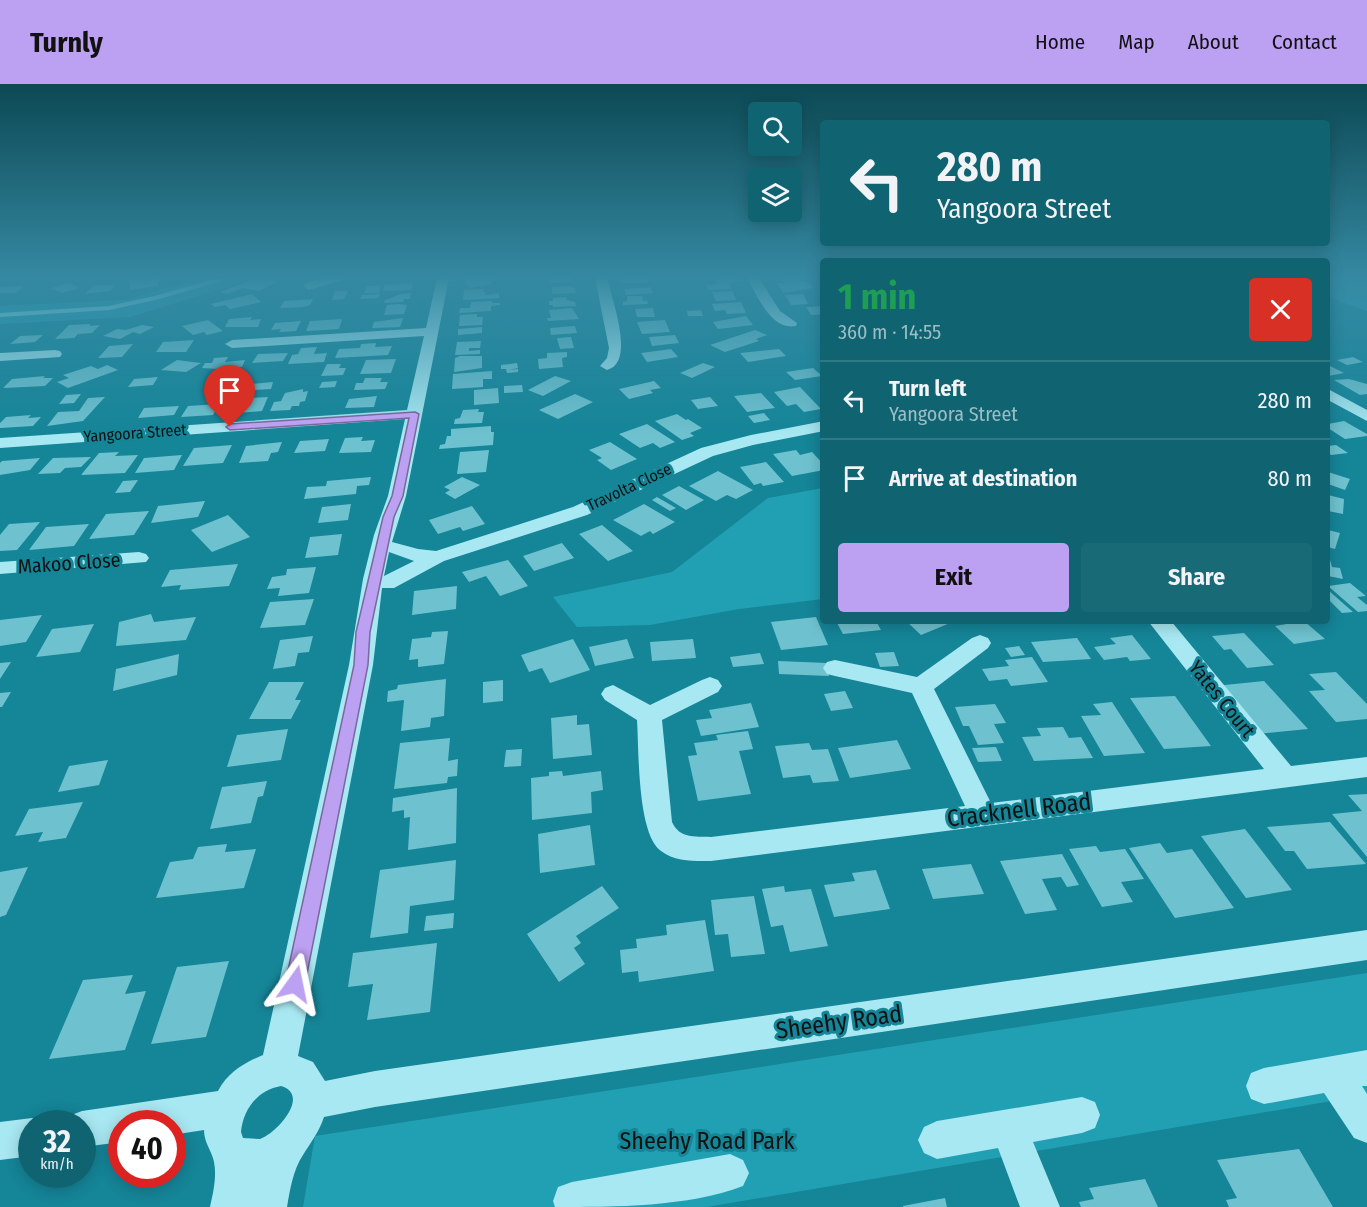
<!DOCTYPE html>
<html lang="en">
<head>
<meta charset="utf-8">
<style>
	:root { --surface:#106472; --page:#196a77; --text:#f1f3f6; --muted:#9cbdc4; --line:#307884; --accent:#bca0f2 }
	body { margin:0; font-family:"Fira Sans Condensed",sans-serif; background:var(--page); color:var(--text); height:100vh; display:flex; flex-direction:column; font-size:22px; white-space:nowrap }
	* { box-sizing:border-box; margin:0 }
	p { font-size:20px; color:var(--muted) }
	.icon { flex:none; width:33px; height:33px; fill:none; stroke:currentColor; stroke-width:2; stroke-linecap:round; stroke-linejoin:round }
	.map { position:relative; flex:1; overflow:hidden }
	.details { position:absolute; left:820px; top:174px; width:510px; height:366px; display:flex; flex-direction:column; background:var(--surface); border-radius:6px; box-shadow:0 3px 15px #0003 }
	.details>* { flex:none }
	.hud { position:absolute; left:820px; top:36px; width:510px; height:126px; border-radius:6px; box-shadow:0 3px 15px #0003; background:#106472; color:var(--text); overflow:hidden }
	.fabs { position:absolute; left:748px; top:18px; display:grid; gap:12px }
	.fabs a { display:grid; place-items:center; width:54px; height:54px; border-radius:6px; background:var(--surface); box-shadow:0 3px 15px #0003; font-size:30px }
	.speed { position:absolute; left:18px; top:1026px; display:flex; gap:12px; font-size:30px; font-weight:700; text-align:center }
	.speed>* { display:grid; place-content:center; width:78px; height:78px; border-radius:50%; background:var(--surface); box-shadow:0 3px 15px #0003; line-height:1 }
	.speed small { font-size:15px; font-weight:400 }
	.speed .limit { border:9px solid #d22; background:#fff; color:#111 }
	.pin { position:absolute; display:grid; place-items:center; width:51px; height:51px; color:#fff; margin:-62px -26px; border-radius:50% 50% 50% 0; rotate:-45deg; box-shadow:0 0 6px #0007 }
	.pin .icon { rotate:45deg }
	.me { position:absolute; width:66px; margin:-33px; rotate:12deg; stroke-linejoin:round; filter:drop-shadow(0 0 4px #0008) }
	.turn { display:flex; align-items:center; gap:21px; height:126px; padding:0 18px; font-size:27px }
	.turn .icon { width:78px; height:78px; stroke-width:2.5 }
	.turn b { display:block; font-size:42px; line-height:51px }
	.round { display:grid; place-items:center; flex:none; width:63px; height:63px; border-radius:6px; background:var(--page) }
	.head { display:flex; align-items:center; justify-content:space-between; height:102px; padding:0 18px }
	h1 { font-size:36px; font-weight:700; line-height:45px; color:#1e9e55 }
	.button { display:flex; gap:12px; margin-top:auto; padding:12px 18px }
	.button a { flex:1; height:69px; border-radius:6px; background:var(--accent); color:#111; font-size:24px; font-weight:700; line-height:69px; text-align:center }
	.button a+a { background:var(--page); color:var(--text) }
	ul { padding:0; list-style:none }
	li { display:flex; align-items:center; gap:18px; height:78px; padding:0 18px; border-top:2px solid var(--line) }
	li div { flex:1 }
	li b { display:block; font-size:22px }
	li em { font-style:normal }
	header { display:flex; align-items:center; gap:36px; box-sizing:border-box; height:84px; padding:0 30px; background:var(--accent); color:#111 }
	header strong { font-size:28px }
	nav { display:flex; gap:33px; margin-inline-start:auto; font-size:21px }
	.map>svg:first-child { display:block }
</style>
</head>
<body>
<header>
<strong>Turnly</strong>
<nav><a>Home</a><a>Map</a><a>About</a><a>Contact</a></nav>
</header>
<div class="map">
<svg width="1367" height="1123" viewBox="0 0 1367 1123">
	<rect width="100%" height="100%" fill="#158598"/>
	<path fill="#21a0b4" d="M200,194H256L130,233L0,240V222L127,216Z
		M1328,194H1367V227L1328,213Z
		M823,404V515L739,525L650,541L577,543L553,513L672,488L768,414Z
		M1367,889V1011L707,1123H303L315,1052Z"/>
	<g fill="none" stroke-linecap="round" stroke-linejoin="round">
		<path stroke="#9aeaf5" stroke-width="4" d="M0,231L109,224L155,214L225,194"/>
	</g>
	<path fill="#6ec2cf" d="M159,194L158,202L129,206L131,197Z
		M466,194H493L492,200L469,204V201H465Z
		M550,194H572V198L550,199Z
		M624,194H647L648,199H621L619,195Z
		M735,194L737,198H729L732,205L708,206L706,201L719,200L714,195Z
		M779,194H800L802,197L800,198H808L813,204L783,209L777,199H789L783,198Z
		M252,196L278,197L259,207L243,204L227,210L219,208Z
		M69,199L80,204L62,209L51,204Z
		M413,199L412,206L383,207L384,201Z
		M94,201H115L110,207L85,210Z
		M381,201L379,209H364L367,202Z
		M24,202L16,209H0V203Z
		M571,202L575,204L576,209L552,210V203Z
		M650,203L653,209L626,211L624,205Z
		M483,205L486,211L499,209V214L463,216L464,206Z
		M335,207H348L344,215L332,216Z
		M733,207L736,216L716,217L712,208Z
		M411,209L410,215H404L403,218L384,219L385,216L401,210Z
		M252,210L261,218L230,225L225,221L215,223L211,220Z
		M380,210L378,214L360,215L362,211Z
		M803,210L808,220L791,221L785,211Z
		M627,212H642L643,217H647L648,220L623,221V218L627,217Z
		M566,213L567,216L575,218L576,222L553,223V221H549V217H553V214Z
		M313,215L310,221L303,223L280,224L284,217Z
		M492,217V219H500V221L491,222V227L459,229L460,224H470L471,218Z
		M741,218L746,229L727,230L725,226L715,227L712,220Z
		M398,220L407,221L404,230L384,231L387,221Z
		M824,222V230L811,231L806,223Z
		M572,224L579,235L548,237L547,234H551L549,226Z
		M653,224L655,233H637L635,225Z
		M701,226L703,232H688L687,227Z
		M477,230V233H483L482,241L459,242L460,231Z
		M746,232L753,241L718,245L713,238Z
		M252,233L250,236L261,235L258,243H225L229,235Z
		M403,234L400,243L372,244L374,238Z
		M342,235L339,245L306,247L310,237Z
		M208,236L223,247L207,251L204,248L193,251L182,242Z
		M665,236L670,248L642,250L637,238Z
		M301,237L296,247L279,248L281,245L271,246L275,239Z
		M91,240L89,242L100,241L92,249L78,250L74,254L55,255L69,241Z
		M142,241L154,243L140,250L133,248L120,255L103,252L117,245L126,246Z
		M575,242L577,249L551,251L550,244Z
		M482,243V249L458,251V245Z
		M755,246L767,251L756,255L759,257L725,268L710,261Z
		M43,251L35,258L10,260L20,252Z
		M675,251L679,259L652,262L649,253Z
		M571,253L574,264L560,265L557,254Z
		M194,256L186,268H156L163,258Z
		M481,257L480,264H469V267L480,266V270L455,271L457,258Z
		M376,259L375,263L392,262L388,271L335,274L339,265L360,264L361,260Z
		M133,260L122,273L98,274L109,262Z
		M317,263L314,270L327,269L324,278L288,280L292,271L298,270L301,264Z
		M671,265L678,273L647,278L641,269Z
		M779,265L786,272L748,278L740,269Z
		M567,268V273L562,274L563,283L539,285L538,275L547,274V269Z
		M288,269L283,277L252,279L258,270Z
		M460,272H482V284L454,288L455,274Z
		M228,273L225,278L245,276L242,283H235L232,288L216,290L218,285L202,284L205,279H212L214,274Z
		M1353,273L1363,278L1347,281L1337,276Z
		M396,275L391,289L360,290L366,276Z
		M177,276L201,279L186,288L161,286Z
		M517,279L518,284L509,286L518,285V288L507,289L506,285H501V281Z
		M703,279L715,283L692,294L680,289Z
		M327,280H341L339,284H346L343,291L321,292Z
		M107,281L118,286L68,304L57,298L69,294L63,291L91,282L98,285Z
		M1328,281L1344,289L1328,292Z
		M813,284L822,292L795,296L786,288Z
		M492,287V295H483V303L452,305L453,290Z
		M45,292L43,294H53L45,302L3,304L12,295Z
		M555,292L571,297L543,312L528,306Z
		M158,293L153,301L128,303L134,295Z
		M365,294H382L380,298H388L385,305L354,306L356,299H363Z
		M1349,295L1367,300V310L1360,311L1334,296Z
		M337,297L335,303L319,304L322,298Z
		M654,297L661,304L650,306L653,309L629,315L619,305Z
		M273,298L271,305L235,307L238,301Z
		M522,301L523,308L504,309V302Z
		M800,303L821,325L804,328L796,320L787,322L774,308Z
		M498,304L499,319L474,321V306Z
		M303,305V308L308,307L305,317L300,318L299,322H292L290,326L270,327L274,318L281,317L285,309Z
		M761,309L775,324L747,328L734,312Z
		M81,310L74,319L59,320L66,311Z
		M575,310L593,318L558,335L539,326Z
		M377,312L374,323L345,324L349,315Z
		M105,313L83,337L47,342L58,328L79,327L88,314Z
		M268,313L262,327L237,329L239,325L226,326L231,315Z
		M710,313L718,322L698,325L691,316Z
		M219,320L213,331L181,333L188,322Z
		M179,322L174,331L138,334L144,324Z
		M479,325L478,328H484L482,339L454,340L455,335L460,334L463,326Z
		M764,329L770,336L754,339L748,332Z
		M677,330L686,336L688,335L702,344L690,349L694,352L682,356L655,337Z
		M31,331L28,334L41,333L33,342L0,344V339L6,333Z
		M1344,337L1367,350V352L1345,355L1328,344V340Z
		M647,340L675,358L660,364L653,359L640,364L619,350Z
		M491,342V348H494L493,361L439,365L440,361L445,360L447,352H451V345Z
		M363,353L361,357L375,356L371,368L339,369L345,354Z
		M329,355L325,367L294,369L300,357Z
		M282,358L278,368L271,369L268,377L239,379L246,362Z
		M610,358L637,375L611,386L597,376L602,374L589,366Z
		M232,361L223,379L183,382L194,364Z
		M1336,361L1348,369L1331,371L1328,369V362Z
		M489,366L486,388L457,390L460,368Z
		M796,366L800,371L812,368L824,381V386L792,392L773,370Z
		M119,368L115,372L138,371L125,389L81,391L99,369Z
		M182,371L174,386L135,389L144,374Z
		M91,373L81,383L65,384L60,389L38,390L53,374Z
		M40,374L30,386L0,391V379L2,377Z
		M766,378L784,398L763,402L761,399L754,401L740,383Z
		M718,387L753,406L736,415L727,411L716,417L689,402Z
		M1328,388L1350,395L1345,406L1328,400Z
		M371,393L369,401L357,402L356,410L304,415L307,403L326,402L327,397Z
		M462,393L480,401L455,415L445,409L450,406L444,403Z
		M138,396L130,408L115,409L123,397Z
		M679,402L704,416L686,426L662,411Z
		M1328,411L1344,415L1343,430L1328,427Z
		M657,413L676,424L670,427L652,416Z
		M205,417L198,433L151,439L158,422Z
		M351,420L348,436L318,439L322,423Z
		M644,420L675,438L653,450L650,447L641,452L613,436Z
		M472,422L485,440L463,447L460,443L438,450L429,436Z
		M149,427L134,451L89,455L106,430Z
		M228,431L250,453L212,468L191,446Z
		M40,438L17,466L0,467V451L9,440Z
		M89,440L74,462L29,466L46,443Z
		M602,441L633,467L608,477L579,450Z
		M1328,446L1340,449L1335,465L1328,463Z
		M342,450L338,471L305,474L310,453Z
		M562,459L574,474L534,487L523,472Z
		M1328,469L1332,483L1340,484L1343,495L1328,492Z
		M508,476L528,502L500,512L486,492L469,498L462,488Z
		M238,480L229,502L179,506L181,501L161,503L170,486Z
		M316,483L309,509L278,512L280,504L267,505L272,493L286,491L287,485Z
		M1350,499L1366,512L1357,513L1367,521V527L1358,528L1328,502Z
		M457,502L456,525L412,531L414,507Z
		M1328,506L1353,528L1342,529L1328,515Z
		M314,515L305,541L260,544L270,518Z
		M151,530L154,538L196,533L186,556L116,562L119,538Z
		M42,531L26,558L0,562V536Z
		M816,533L828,561L781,566L771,538Z
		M836,537H876L881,546L843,550Z
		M906,537H955L921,551Z
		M1304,537L1325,555L1294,560L1275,542Z
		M94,540L80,568L36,573L52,545Z
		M448,547L444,580L418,583V575L409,576L412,555L431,553L432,548Z
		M1244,549L1274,581L1247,584L1231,565L1224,566L1212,552Z
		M1132,551L1151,575L1130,577L1127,573L1104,576L1094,563L1116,560L1110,554Z
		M313,552L309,568L298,569L295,582L273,585L280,556Z
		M1077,554L1091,575L1043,578L1031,558Z
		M573,555L590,586L550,599L542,584L529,588L521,571Z
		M627,555L634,574L595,582L589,563Z
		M693,555L696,574L652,577L650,558Z
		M1019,562L1025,571L1011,573L1005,564Z
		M894,568L899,582L880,583L875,569Z
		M760,569L764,580L733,583L730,573Z
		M179,570L177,591L113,607L116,585Z
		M1032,573L1048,598L1011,602L1007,595L989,597L982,585L1009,582L1005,576Z
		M778,577L827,579L829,592L779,590Z
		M11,578L0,595V579Z
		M1336,588L1367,620V635L1336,638L1309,607L1325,606L1309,590Z
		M446,595L444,632L431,634L430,643L401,647L404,616L387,618L388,607L397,605L398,601Z
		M503,596V617L483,619V598Z
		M1264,597L1308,645L1257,650L1215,602Z
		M269,598H304L295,616H301L291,635H249Z
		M845,607L853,624L831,627L824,610Z
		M11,608L2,623H0V609Z
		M1175,612L1211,662L1164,665L1130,614Z
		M1112,618L1145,669L1104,672L1081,632L1101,631L1093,620Z
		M751,619L759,643L701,652L696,636L712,634L709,626Z
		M995,620L1006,639L994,640L1004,659L978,661L969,642H963L955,623Z
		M577,631V641L589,640L592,671L553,675L551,634Z
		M1063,643L1069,654L1081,653L1093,674L1034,677L1022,653L1041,652L1037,644Z
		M288,645L281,676L227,683L237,651Z
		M748,647L753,665L739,667L751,710L698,717L688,672L697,671L694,659L718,656L716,651Z
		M450,654L448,677L458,675L457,692L448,693L447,699L394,705L400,659Z
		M897,656L911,685L850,694L838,664Z
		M809,659L812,666L828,665L839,697L813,699L810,691L783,694L775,662Z
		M996,663L1002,677L978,678L972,664Z
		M522,665L521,682L504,683L506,666Z
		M108,676L99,701L58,708L69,682Z
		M562,687L563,692L601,687L603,706L591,708L592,729L532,736L531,694L549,692V688Z
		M267,697L263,712L258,713L251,739L210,745L222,703Z
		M457,704L456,759L408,766L410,733L404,734V726L392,728L393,714Z
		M1367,710V773L1332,730L1362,727L1348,711Z
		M83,718L66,754L38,758L43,748L15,752L29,725Z
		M1330,738L1366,780L1307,785L1294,767H1285L1267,743Z
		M590,741L595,781L540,789L538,750Z
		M1245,745L1292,806L1246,814L1201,752Z
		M1160,759L1167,769L1192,765L1234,824L1175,834L1129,764Z
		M227,760L225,768L256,765L244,804L156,814L170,778L193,775L198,763Z
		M1096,762L1100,768L1125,765L1144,795L1121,798L1133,818L1102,823L1069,765Z
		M1062,770L1079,801L1067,803L1061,793L1042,795L1057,826L1025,830L1000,777Z
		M456,776L454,816L410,822L408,849L370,854L380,786Z
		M971,780L984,810L933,815L922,785Z
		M28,783L6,831L0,833V788Z
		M876,786L890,825L834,833L824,801L855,797L852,789Z
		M602,802L619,824L576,852L581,859L574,864L585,880L559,898L527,850Z
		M784,802L785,808L811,805L828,862L790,868L783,841L771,843L762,805Z
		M754,812L765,870L731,873L728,850L715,851L711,816Z
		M454,829L453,844L424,847L426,832Z
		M705,836L714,887L639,898L638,887L622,889L620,866L637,864L636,855L667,851L666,841Z
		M437,859L430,928L367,936L373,900L348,903L353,869Z
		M229,877L206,953L151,960L177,883Z
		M133,891L125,910L146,907L125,966L49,975L83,896Z
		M1299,1065L1333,1123H1229L1226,1116L1237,1114L1217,1076Z
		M1145,1095L1158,1123H1081L1079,1118L1094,1115L1089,1104Z
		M945,1114L947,1123H903V1122Z"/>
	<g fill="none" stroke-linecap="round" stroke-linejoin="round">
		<path fill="#a8e8f2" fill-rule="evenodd" d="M326,194H348L309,206L303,202L305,199Z
			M437,194H449L406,412L392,458L418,465L436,467L573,423L701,364L751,351L824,337V347L753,361L713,372L587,431L444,477L394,504H382L373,581L298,972L313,978L325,997L375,987L1367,846V876L375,1023L324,1033C319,1048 311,1058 303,1071C293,1086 290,1106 287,1123H210C213,1109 217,1093 214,1078C212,1067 204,1059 204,1046L172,1051V1040H122V1058L82,1063V1040H66L69,1032L82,1027L218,1007C228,988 244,979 263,971L349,581L363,495L374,451L388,412L405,335L0,364V354L407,326L424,252L232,264L225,260L232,256L426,244ZM389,468L414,477L384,492ZM281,1002C311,1011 277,1049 260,1055L243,1054L241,1048C243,1025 258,1006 281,1002Z
			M595,194H607C612,215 636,279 607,286L600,282L607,274L609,264Z
			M747,194H759L780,227L797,239L796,242C771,247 757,211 747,194Z
			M55,266L60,267L62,270L60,273L0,277V269Z
			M1328,305L1367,326V337L1328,316Z
			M139,468L146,470L149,474L146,478L0,490V478Z
			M1148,537H1171L1291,682L1367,673V693L711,777C694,777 675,778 661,767C637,750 639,666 637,636L605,616L601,610L605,604L613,601L650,621L702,596L710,593L718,596L722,602L718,608L662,636L672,738C680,755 694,752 711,753L965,722L912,609L835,592L827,590L823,584L827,578L835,576L917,593L972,554L980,551L988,554L991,559L988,564L934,605L991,719L1264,685Z
			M1367,966V1002H1362L1367,1010V1059L1354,1054L1324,1009L1264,1020L1251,1015L1246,1002L1251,989L1264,984Z
			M1082,1013L1095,1018L1100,1031L1095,1044L1082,1049L1033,1058L1060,1123H1020L998,1064L937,1075L924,1069L918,1056L924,1043L937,1037Z
			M32,1034L44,1040H32V1072L0,1076V1038Z
			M730,1070L743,1076L749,1089L743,1102C688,1123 615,1123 555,1123L553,1117L558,1103L572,1098Z"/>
	</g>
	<linearGradient id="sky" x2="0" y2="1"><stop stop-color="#0c4954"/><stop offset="0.55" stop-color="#3589a2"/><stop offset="1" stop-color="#3589a2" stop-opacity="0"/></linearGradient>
	<rect width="1367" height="351" fill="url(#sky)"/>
	<path fill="#bca0f2" stroke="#7a689d" stroke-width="1.5" d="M415,328L419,330L403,412L394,433L370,548L368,581L305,900L302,907L295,910L288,907L285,900L354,581L356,548L383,433L392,412L409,334L230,346L226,343L230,340Z"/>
	<g text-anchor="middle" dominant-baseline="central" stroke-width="6" stroke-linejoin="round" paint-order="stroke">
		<g font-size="16" fill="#111" stroke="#158598">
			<text transform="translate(135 349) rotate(-4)">Yangoora Street</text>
			<text transform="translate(629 403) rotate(-25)">Travolta Close</text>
		</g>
		<g font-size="20" fill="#111" stroke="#158598">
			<text transform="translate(69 479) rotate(-4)">Makoo Close</text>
			<text transform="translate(1222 615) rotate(51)">Yates Court</text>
		</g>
		<g font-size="24" fill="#111" stroke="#158598">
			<text transform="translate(1019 726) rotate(-7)">Cracknell Road</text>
			<text transform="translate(839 938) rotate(-8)">Sheehy Road</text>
		</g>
		<g font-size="24" fill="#111" stroke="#158598">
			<text x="707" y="1057">Sheehy Road Park</text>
		</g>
	</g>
</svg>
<div class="fabs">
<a><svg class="icon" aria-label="search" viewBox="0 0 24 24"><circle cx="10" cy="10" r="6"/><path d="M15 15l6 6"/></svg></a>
<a><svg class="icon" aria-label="layers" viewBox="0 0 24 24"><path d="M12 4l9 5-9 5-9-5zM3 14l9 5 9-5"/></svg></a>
</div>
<div class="speed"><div>32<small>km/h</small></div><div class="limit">40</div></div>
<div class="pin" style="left:230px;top:343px;background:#d93025"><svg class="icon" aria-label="arrive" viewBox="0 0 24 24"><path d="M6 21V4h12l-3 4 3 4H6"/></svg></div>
<svg class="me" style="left:295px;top:900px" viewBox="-20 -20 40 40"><path d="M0-17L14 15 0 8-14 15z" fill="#bca0f2" stroke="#fff" stroke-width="4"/></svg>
<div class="hud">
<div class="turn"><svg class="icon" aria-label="left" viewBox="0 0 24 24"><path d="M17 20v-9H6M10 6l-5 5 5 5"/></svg><div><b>280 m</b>Yangoora Street</div></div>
</div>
<section class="details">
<div class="head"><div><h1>1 min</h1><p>360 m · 14:55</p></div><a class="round" style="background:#d93025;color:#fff"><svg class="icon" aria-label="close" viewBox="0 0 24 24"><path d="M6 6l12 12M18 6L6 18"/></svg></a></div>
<ul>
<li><svg class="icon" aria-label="left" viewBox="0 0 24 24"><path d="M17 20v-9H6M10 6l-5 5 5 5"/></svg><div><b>Turn left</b><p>Yangoora Street</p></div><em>280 m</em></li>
<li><svg class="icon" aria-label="arrive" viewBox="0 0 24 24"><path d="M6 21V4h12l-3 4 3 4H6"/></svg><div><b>Arrive at destination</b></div><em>80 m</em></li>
</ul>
<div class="button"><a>Exit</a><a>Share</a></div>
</section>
</div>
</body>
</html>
